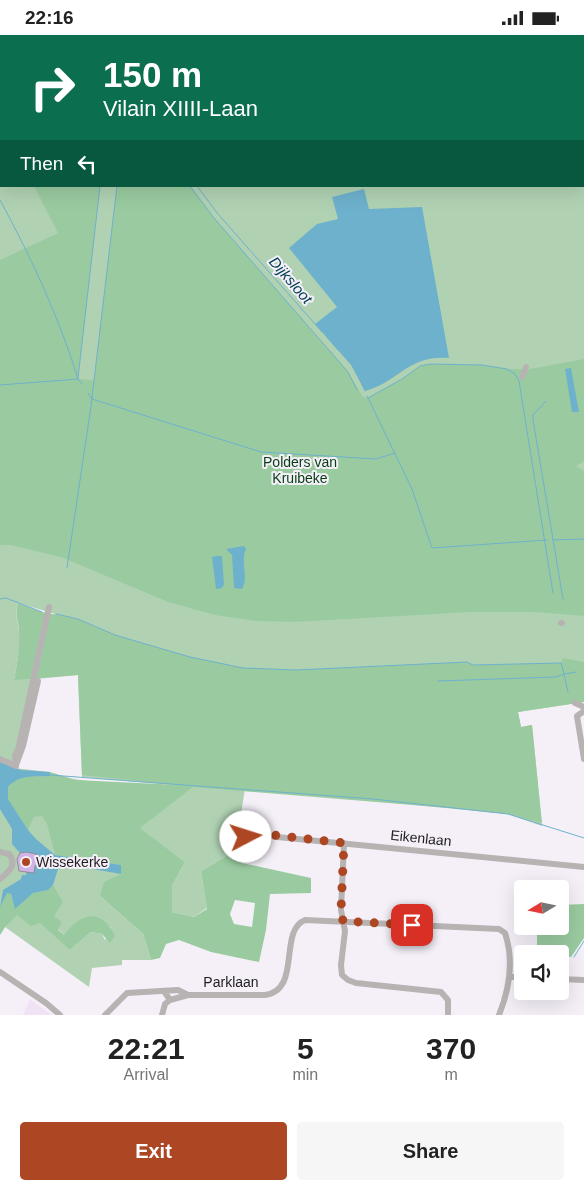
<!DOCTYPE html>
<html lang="en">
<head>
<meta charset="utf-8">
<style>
	:root { --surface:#fff; --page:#f6f6f6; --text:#222; --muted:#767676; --accent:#ad4623 }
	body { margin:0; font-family:Helvetica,sans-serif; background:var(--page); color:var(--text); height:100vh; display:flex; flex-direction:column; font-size:19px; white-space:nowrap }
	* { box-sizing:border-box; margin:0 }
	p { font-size:16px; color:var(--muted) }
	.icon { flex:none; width:28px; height:28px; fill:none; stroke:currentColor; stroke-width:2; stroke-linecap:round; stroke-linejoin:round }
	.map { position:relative; height:980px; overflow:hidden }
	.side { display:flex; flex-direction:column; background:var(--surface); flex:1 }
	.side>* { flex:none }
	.guide { position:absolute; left:0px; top:0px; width:585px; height:152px; box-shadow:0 5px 20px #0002; background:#0b6e4f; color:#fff; overflow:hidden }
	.needle { width:32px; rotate:260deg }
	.fabs { position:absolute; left:514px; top:845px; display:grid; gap:10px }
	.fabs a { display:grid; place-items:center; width:55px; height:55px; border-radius:5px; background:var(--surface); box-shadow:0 5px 20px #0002; font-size:25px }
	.pin { position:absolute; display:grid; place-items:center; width:42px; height:42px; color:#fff; margin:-21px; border-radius:10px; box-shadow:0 2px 8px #0006 }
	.me { position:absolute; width:55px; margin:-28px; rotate:85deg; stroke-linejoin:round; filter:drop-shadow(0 0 4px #0008) }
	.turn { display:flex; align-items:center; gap:18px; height:105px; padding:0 20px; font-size:22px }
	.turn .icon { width:65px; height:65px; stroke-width:2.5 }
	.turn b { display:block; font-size:35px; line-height:42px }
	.then { display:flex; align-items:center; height:48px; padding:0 20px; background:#0003; gap:10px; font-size:19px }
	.eta { display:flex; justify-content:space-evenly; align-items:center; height:85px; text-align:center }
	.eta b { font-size:30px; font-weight:700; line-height:35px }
	.button { display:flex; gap:10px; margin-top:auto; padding:10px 20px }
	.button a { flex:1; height:58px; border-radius:5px; background:var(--accent); color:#fff; font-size:20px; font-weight:700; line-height:58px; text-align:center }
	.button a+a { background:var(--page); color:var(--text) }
	.status { display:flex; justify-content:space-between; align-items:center; height:35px; padding:0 25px; background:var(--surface); direction:ltr }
	.status svg { height:14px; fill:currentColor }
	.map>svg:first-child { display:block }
</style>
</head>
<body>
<div class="status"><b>22:16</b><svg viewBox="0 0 49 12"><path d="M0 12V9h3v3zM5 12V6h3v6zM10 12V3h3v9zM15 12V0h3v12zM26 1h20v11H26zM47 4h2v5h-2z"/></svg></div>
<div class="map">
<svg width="584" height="980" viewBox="0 0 584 980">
	<rect width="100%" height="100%" fill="#f5f0f8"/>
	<path fill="#f0e3f6" d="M30,964L31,965L52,980H23Z"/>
	<path fill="#b0d2b3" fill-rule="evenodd" d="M0,0H584V667L518,677L521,692L532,690L542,791L508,779L245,754L239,791L243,811L201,836L207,873L194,882L172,877V851L185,827L139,793L192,752L82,742L78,640L36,644L14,733L50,737V741L88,746L126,818L121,839L100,861L143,899L151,925H122V930L92,933L89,952L5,892L0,900ZM1,1H584V151H1ZM18,568L55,579L14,645C17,628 21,612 19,596C18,584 14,579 18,568ZM50,887L64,900L111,892L105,905L102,899L91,897L70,915Z"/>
	<path fill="#9acba0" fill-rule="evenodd" d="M34,151H100L78,344L94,345L117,151H190L214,183L348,337L363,362L368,363L402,344L420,331L430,329L482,330L507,334H530L584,324V426L576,431L584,436V581L534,577H471L294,587L256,586L215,580L168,567L61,522L10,510H0V225L58,198Z
		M18,568L42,577L78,584L115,600L190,622L243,633L296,635L467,627L473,630L561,628L563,623L584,627V667L518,677L521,692L532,690L542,788L508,779L462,774L193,752L140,793L185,827L172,851V877L194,882L207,874L201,836L243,811L242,828L311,843V858L270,859L266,895L259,927L211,917L179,905L166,909L160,923L151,925L143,899L100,861L104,847L121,839V830L55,820L47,789L42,781L34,782L28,795L8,764V752C20,739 33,742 50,741V737L76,745L179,750L82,740L78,640L14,645C17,629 20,614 19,598C19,586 14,580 18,568ZM235,865L255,868L252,892L234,889L230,879Z
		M53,850L63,867L54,881L62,887L58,895L64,900C81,878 101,872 115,901L110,908L102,899L91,897L70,915L40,888L31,891L17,880L5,892L0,900V872L7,857L11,860L15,874L33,858L48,855Z
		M584,869V903L571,922H560V919H537V891H560V870Z"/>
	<path fill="#6eb1cd" d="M364,154L369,174L422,172L449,323C407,320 399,347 365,356L351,330L315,289L337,272L289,213L317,189L338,184L332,162Z
		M571,333L579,377H572L565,334Z
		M244,511L246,514C240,528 249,542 242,554L234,553L232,520L226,514Z
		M216,521H222L224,549L222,553L216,554L212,522Z
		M0,727L21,735L50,737V741C33,742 20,739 8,752V764L28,795L36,804L55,820L121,830V839L64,829L59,831L53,850L48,855L33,858L15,874L11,859L7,858L0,872L3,855L21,844L22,840H26V837L37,829L36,819L20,818L12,809V794L0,774Z"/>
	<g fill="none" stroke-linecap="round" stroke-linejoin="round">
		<path stroke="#6eb1cd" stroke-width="1" d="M192,0L193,1
			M165,1V0
			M190,151L214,183L348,337L357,355
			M197,151L218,179L322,297
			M0,165C31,222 59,282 78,344
			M325,300L339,316
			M78,343L100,151
			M359,343L365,356
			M0,350L78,344L82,349
			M88,358L92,364L261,417L376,424L395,418
			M367,361L412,454L432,513L547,505
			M368,363L402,344L420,331L430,329L482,330L507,334L515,339L519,346L553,558
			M546,366L533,380V385L563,564
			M553,505L584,504
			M67,533L91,371L117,151
			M0,564L6,563L42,577
			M56,579L78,584L115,600L190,622L243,633L296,635L467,627L473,630L561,628L564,639L556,642L438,646
			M568,657L564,639L576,637
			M50,740L373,764L508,779L584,803
			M574,922L584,906"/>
	</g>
	<path fill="#d1b3e8" stroke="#918d94" d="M26,817L36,819L37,829L35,831L34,838L19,836L17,824L20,818Z"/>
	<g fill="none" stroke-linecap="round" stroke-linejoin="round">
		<path stroke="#b7b3b2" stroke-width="6" d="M522,342L526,332
			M561,588H562
			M575,668L584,672
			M584,676L577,681L584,724
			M0,724L16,731
			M16,730L23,711L38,646
			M16,731L15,720L18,715L49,572
			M255,798L250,803L245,799L246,795L250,793L255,798L277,802L584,832
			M344,808L341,875L345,896L341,930L342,940L348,945L356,948L441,957L448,965V980
			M0,817L9,819C18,830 8,837 0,844
			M0,937L46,968L60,980
			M509,942H522
			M560,944L584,945
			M164,956L170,965L188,960
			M105,980L127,958L178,955L188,960H265C302,955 278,896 305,885L499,894L505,898C514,925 509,955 499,980
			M162,980L165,969L170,965"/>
	</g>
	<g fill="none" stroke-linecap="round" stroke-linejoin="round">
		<path stroke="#ad4623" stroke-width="9" stroke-dasharray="0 16.2" d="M246,802H253L255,798L344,808L341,875L343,886L412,890"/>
	</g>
	<circle fill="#ad4623" stroke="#f5f0f8" stroke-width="2" cx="26" cy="827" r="5"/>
	<g text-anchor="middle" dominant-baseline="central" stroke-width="4" stroke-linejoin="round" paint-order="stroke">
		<g font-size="14" fill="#053d15" stroke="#f5f0f8">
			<text x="300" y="427">Polders van<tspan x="300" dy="16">Kruibeke</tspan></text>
		</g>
		<g font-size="14" fill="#1e1c1f" stroke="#f5f0f8">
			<text transform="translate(421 803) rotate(6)">Eikenlaan</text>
			<text x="231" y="947">Parklaan</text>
		</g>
		<g font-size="14" fill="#1e1c1f" stroke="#f5f0f8" text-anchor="start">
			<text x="36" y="827">Wissekerke</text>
		</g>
		<g font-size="15" font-style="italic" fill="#024054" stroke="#f5f0f8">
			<text transform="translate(291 245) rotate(49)">Dijksloot</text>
		</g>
	</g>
</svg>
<div class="fabs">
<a><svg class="needle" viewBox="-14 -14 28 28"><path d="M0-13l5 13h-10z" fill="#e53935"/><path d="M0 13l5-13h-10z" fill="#767676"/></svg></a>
<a><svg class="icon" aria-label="sound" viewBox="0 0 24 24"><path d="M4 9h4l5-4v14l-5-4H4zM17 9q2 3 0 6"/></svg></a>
</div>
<div class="pin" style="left:412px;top:890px;background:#d93025"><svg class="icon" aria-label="arrive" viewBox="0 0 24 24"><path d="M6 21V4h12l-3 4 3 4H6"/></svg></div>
<svg class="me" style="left:246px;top:802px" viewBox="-20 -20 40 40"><circle r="19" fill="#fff"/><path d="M0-13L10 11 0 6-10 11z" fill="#ad4623"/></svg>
<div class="guide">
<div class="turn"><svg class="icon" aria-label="right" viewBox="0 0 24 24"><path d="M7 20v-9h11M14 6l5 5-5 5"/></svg><div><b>150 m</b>Vilain XIIII-Laan</div></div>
<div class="then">Then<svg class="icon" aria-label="left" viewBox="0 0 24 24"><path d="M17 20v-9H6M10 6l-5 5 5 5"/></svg></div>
</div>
</div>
<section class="side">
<div class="eta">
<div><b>22:21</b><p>Arrival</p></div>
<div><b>5</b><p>min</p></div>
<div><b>370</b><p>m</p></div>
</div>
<div class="button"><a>Exit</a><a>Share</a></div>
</section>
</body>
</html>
